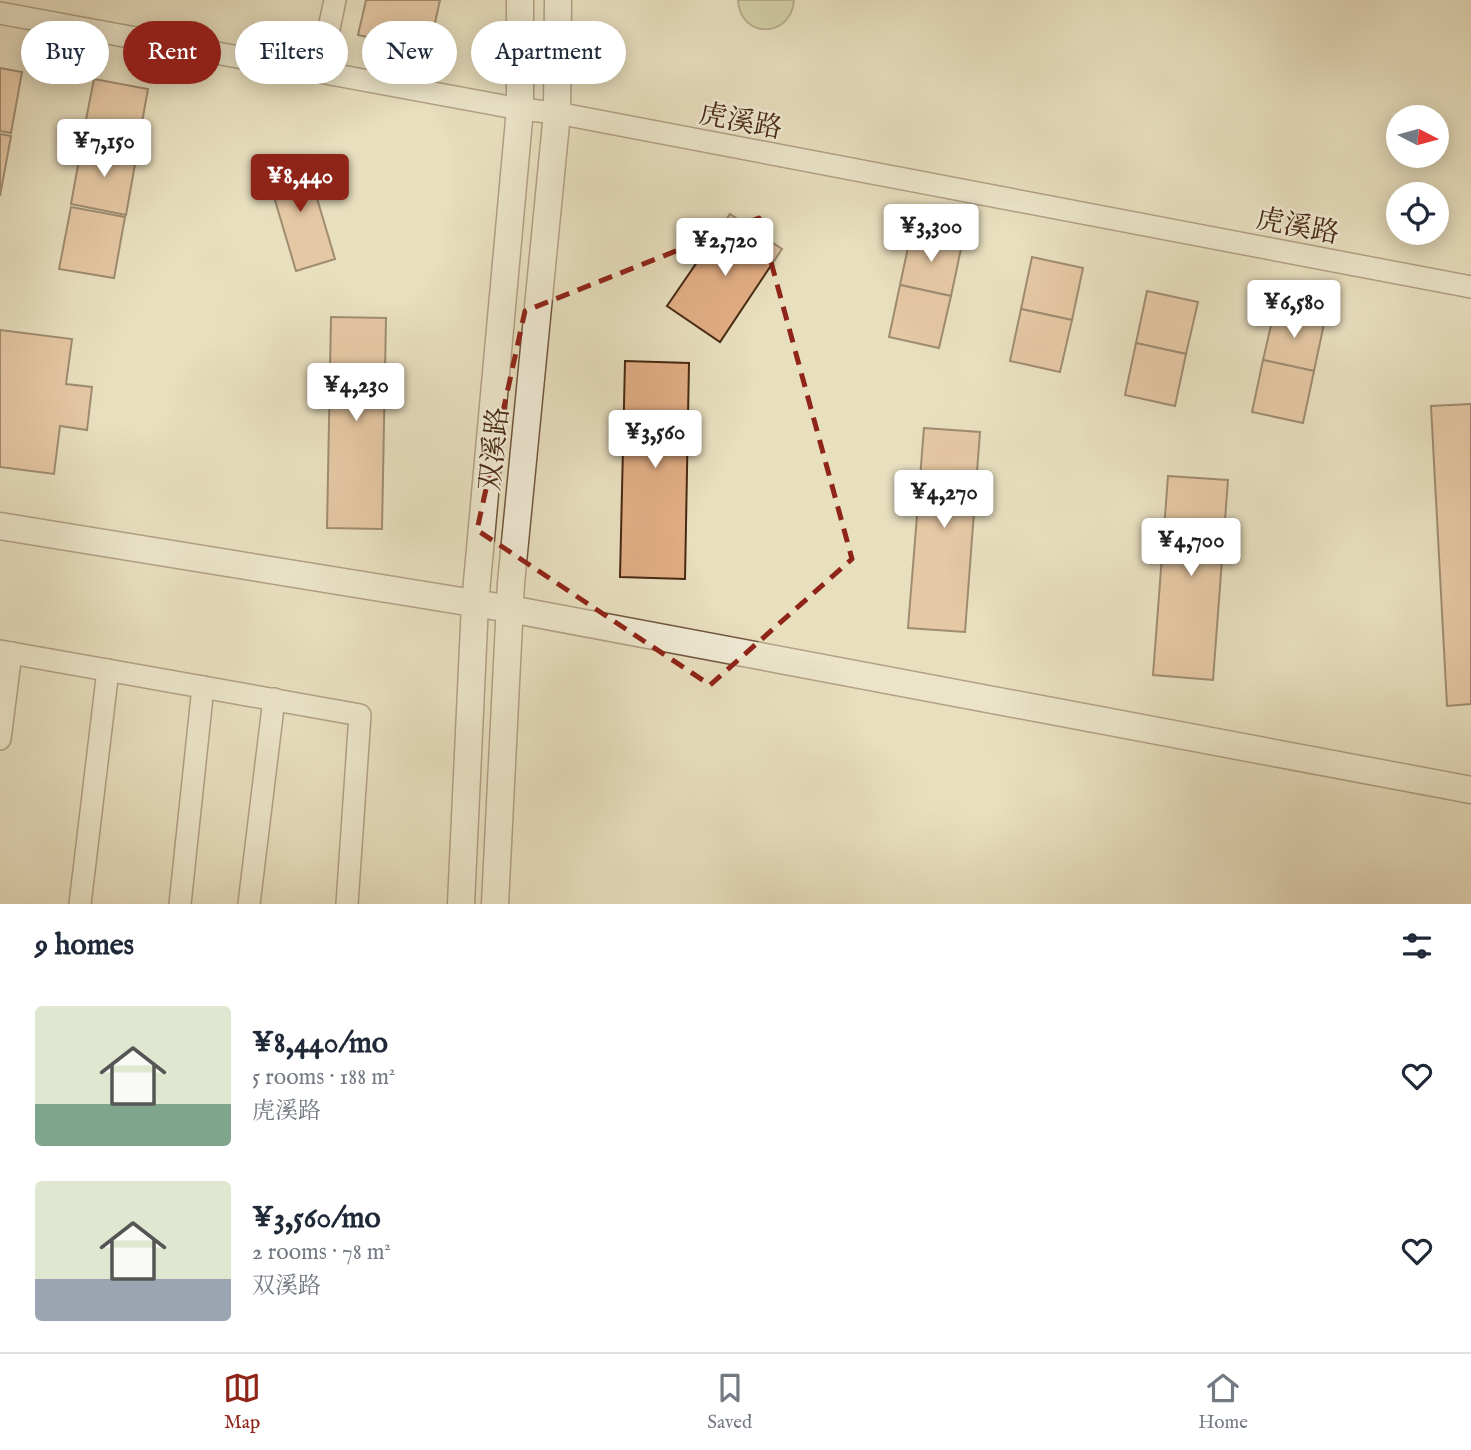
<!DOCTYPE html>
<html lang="en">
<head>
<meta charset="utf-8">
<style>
  :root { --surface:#fff; --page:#f2f2f3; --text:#1f2937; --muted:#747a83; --line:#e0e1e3; --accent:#8f2418 }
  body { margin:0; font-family:"IM FELL English","Noto Serif SC",serif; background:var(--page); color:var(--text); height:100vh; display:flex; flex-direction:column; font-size:26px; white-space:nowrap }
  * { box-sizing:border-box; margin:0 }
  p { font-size:23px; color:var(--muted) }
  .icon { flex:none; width:38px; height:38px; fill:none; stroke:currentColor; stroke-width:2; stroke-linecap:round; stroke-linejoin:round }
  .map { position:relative; height:904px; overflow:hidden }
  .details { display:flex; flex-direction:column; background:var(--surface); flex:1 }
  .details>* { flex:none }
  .top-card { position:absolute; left:21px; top:21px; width:700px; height:63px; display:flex; gap:14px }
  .needle { width:46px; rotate:96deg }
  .fabs { position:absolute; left:1386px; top:105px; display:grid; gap:14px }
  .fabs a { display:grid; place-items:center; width:63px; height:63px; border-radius:50%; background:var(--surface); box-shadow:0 4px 18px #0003; font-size:35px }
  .price { position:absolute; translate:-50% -60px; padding:0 16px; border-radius:7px; background:#fff; color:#222; font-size:23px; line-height:46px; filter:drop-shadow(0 2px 4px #0008) }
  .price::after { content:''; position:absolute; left:50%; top:42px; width:21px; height:16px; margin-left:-10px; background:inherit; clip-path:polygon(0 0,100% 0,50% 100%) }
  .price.active { background:var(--accent); color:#fff }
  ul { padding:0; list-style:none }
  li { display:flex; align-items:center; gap:21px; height:175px; padding:0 35px }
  li span { display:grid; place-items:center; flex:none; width:196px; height:140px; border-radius:7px; color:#555 }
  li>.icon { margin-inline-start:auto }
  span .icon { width:84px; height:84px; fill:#fffc; stroke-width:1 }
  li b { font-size:30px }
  h2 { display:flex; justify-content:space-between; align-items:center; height:84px; padding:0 35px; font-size:30px }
  .pill { padding:0 24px; border-radius:32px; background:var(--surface); box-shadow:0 4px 18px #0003; font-size:24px; line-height:63px }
  .pill.active { background:var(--accent); color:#fff }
  .menu { display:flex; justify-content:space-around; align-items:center; height:98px; border-top:2px solid var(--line); background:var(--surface); font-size:19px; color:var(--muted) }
  .menu a { display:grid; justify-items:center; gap:4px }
  .menu .active { color:var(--accent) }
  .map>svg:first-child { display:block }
  .green { fill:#bdc08e; stroke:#827450; stroke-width:2 }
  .building { fill:#e2ad84; stroke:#472912; stroke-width:2 }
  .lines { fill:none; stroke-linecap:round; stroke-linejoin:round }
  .minor-casing { stroke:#6f563d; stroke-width:24 }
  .tertiary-casing { stroke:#6f563d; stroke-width:29 }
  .minor { stroke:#f0ead5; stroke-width:21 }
  .tertiary { stroke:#f0ead5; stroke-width:26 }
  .marked { fill:none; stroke:#8f2418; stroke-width:5; stroke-dasharray:14 9; stroke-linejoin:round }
  .labels { text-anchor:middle; stroke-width:5; stroke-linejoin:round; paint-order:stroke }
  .street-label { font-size:28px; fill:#472912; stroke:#f0ead5 }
</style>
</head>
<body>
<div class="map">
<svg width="1471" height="904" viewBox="0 0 1471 904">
  <rect width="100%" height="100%" fill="#e8dfbf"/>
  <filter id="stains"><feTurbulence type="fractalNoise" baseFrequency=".00286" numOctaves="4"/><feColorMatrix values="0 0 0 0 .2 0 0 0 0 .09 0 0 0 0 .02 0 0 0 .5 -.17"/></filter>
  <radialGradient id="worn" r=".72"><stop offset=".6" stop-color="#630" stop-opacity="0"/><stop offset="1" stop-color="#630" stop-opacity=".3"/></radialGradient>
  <!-- green -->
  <path class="green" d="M738 0H794C791 39 740 39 738 0Z"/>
  <!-- building -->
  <g class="building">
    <path d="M366 0H440L429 50 358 35Z"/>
    <path d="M0 68 22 72 11 133 0 131Z"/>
    <path d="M94 79 148 89 137 150 82 140Z"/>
    <path d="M0 134 11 136 0 196Z"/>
    <path d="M82 143 137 153 126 215 71 204Z"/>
    <path d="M305 158 335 259 296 271 266 170Z"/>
    <path d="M71 207 125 217 114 278 59 269Z"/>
    <path d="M730 214 782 249 720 342 667 306Z"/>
    <path d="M911 233 962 244 951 296 900 285Z"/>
    <path d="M1032 257 1083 268 1072 320 1021 309Z"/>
    <path d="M900 285 951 296 939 348 889 337Z"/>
    <path d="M1147 291 1198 302 1186 354 1136 343Z"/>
    <path d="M1275 308 1325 319 1314 371 1263 360Z"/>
    <path d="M1021 309 1072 320 1060 372 1010 361Z"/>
    <path d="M331 317 386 318 382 529 327 528Z"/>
    <path d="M0 330 72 339 66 384 92 387 87 430 60 426 54 474 0 467Z"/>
    <path d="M1136 343 1186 354 1175 406 1125 395Z"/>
    <path d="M1263 360 1314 371 1303 423 1252 412Z"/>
    <path d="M625 361 689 363 685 579 620 577Z"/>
    <path d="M1471 404V704L1447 706 1431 406Z"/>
    <path d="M924 428 980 432 965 632 908 628Z"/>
    <path d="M1168 476 1228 480 1213 680 1153 675Z"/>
  </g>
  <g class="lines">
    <defs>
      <g id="minor">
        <path d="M0 13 520 109 557 113 1471 287"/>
        <path d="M320 71 335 0"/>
        <path d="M0 651 360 715 347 904"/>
        <path d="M0 739 11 653"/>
        <path d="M80 904 108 670"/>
        <path d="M180 904 203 687"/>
        <path d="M249 904 274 699"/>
      </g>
      <g id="tertiary">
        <path d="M0 526 510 609 1471 790"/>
        <path d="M461 904 475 604 520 109V0"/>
        <path d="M495 904 511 583 557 113 558 0"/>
      </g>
    </defs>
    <!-- minor casing -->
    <use href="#minor" class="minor-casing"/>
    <!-- tertiary casing -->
    <use href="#tertiary" class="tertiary-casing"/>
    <!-- minor -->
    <use href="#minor" class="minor"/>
    <!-- tertiary -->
    <use href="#tertiary" class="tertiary"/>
  </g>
  <!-- marked area -->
  <path d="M0 0H1471V904H0ZM759 218 852 559 710 685 477 530 525 311Z" fill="#e8dfbf" fill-opacity=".55" fill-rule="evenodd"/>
  <path class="marked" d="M759 218 852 559 710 685 477 530 525 311Z"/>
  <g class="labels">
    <!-- street labels -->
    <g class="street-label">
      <text transform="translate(741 120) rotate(11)" y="10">虎溪路</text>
      <text transform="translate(1298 225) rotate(11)" y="10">虎溪路</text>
      <text transform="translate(493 449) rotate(-84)" y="10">双溪路</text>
    </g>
  </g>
  <rect width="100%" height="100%" filter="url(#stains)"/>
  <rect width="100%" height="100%" fill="url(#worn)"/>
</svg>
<div class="fabs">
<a><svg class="needle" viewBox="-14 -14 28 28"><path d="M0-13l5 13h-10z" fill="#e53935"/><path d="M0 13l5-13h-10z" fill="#747a83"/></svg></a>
<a><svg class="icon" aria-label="locate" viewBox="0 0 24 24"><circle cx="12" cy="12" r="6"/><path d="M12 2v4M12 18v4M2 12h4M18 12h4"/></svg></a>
</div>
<b class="price" style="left:104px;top:179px">¥7,150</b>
<b class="price active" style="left:300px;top:214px">¥8,440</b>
<b class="price" style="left:931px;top:264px">¥3,300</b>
<b class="price" style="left:725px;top:278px">¥2,720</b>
<b class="price" style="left:1294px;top:340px">¥6,580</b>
<b class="price" style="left:356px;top:423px">¥4,230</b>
<b class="price" style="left:655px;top:470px">¥3,560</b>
<b class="price" style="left:944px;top:530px">¥4,270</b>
<b class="price" style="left:1191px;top:578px">¥4,700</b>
<div class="top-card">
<a class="pill">Buy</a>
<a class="pill active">Rent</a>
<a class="pill">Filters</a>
<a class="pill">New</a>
<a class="pill">Apartment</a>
</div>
</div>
<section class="details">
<h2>9 homes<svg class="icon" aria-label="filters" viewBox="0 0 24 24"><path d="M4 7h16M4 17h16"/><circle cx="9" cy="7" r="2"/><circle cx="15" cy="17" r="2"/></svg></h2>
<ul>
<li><span style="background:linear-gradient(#dfe7d0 70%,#7fa58c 0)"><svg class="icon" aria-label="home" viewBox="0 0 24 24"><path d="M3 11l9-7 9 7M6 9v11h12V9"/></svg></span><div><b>¥8,440/mo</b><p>5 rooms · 188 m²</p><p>虎溪路</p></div><svg class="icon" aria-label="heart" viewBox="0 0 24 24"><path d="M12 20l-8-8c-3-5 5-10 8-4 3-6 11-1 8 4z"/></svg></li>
<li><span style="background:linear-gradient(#dfe7d0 70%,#9aa5b1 0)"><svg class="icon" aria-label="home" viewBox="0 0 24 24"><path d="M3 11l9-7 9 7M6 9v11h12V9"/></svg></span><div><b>¥3,560/mo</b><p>2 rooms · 78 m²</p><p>双溪路</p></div><svg class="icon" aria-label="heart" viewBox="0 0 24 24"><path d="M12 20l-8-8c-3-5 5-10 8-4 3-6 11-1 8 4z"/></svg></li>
</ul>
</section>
<nav class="menu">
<a class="active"><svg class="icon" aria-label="map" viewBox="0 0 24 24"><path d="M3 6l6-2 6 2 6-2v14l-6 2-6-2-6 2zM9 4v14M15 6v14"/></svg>Map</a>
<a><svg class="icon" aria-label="saved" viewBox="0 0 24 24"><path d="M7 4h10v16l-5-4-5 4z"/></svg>Saved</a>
<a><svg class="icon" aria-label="home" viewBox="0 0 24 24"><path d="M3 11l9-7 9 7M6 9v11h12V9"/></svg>Home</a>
</nav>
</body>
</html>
